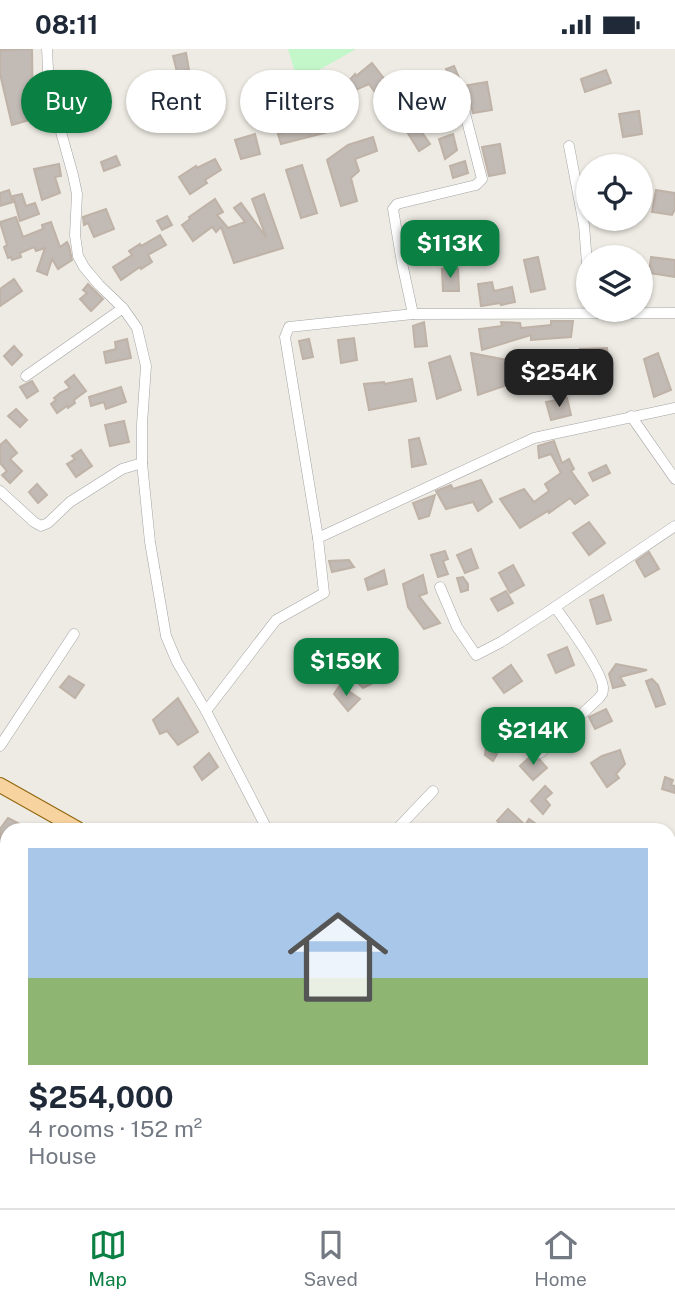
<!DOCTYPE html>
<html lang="en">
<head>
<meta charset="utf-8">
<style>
  :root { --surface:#fff; --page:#f2f2f3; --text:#1f2937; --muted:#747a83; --line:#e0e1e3; --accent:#0b8043 }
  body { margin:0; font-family:"Public Sans",sans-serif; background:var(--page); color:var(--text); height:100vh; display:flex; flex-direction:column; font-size:26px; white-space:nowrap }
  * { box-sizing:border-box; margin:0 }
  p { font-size:23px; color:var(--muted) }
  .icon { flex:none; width:38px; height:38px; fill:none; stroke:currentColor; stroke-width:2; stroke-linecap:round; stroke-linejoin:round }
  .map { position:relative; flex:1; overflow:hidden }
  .side { position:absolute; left:0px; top:774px; width:676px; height:387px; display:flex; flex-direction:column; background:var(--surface); border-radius:21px 21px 0 0; box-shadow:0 2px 5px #0004 }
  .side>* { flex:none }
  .banner { position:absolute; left:21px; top:21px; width:634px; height:63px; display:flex; gap:14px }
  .controls { position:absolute; left:576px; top:105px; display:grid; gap:14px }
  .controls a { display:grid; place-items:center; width:77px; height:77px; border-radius:50%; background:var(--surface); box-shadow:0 2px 5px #0004; font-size:35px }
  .price { position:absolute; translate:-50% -60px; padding:0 16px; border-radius:14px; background:var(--accent); color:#fff; font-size:23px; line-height:46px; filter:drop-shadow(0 2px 4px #0008) }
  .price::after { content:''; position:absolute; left:50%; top:42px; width:21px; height:16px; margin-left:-10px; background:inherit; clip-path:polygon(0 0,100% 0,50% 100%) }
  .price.current { background:#222; color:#fff }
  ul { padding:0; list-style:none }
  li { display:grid; align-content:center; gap:14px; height:371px; padding:0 28px }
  li span { display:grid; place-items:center; height:217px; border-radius:0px; color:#555 }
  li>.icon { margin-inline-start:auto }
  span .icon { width:126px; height:126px; fill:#fffc; stroke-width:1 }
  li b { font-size:30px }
  .chip { padding:0 24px; border-radius:32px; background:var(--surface); box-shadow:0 2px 5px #0004; font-size:24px; line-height:63px }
  .chip.current { background:var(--accent); color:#fff }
  .status { display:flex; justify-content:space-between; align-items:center; height:49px; padding:0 35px; background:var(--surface); direction:ltr }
  .status svg { height:19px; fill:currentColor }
  .menu { display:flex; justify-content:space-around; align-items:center; height:98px; border-top:2px solid var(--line); background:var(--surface); font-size:19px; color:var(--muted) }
  .menu a { display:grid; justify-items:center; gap:4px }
  .menu .current { color:var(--accent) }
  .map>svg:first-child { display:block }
  .park { fill:#c3f6c8 }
  .building { fill:#c2bab4; stroke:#bfb2a7; stroke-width:2 }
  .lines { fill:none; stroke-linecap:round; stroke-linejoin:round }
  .street-casing { stroke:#a4a4a4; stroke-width:11 }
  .primary-casing { stroke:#8f6408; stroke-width:16 }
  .street { stroke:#fff; stroke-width:10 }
  .primary { stroke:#f7d3a0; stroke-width:14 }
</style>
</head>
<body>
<div class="status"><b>08:11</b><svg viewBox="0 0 49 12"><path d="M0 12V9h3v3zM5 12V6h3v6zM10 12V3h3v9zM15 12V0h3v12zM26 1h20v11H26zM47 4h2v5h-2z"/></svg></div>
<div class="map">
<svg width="675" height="1159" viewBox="0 0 675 1159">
  <rect width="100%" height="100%" fill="#eeebe4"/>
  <!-- park -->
  <path class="park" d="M288 0H356L298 33Z"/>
  <!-- building -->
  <g class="building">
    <path d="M32 0 33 70 12 76 0 25V1Z"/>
    <path d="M186 4 189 21 177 23 173 7Z"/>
    <path d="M372 14 386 32 374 42 369 35 349 44 346 35 355 25 356 27Z"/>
    <path d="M454 17 463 38H454L446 20Z"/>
    <path d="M606 21 611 34 585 43 581 30Z"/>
    <path d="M421 32 429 49 410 59 415 67 412 69 430 95 419 102 391 57 414 42 411 37Z"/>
    <path d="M487 33 492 61 473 64 467 43 463 37Z"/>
    <path d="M639 62 642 85 623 88 619 65Z"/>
    <path d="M325 72 328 83 281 95 278 85Z"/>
    <path d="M255 85 260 105 241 110 235 91Z"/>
    <path d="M453 85 457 101 445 110 439 90Z"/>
    <path d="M373 88 377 102 355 110 359 122 351 129 357 152 341 157 327 111 348 96Z"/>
    <path d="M500 95 505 124 489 127 482 98Z"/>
    <path d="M116 107 120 116 104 122 101 113Z"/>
    <path d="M215 110 221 121 205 131 207 134 190 145 179 128 196 117 197 119Z"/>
    <path d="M465 112 468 124 453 129 450 117Z"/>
    <path d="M59 115 61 127 55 128 60 144 42 151 34 120Z"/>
    <path d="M302 116 317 164 301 169 286 121Z"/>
    <path d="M9 141 13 153 0 157V144Z"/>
    <path d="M656 141 675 144V160L672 166 652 163Z"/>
    <path d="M22 145 26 157 35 154 39 165 20 172 13 147Z"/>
    <path d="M264 145 283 199 234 214 221 178 216 183 212 178 193 192 182 176 190 170 189 168 215 150 223 163 217 166 228 179 245 173 234 159 241 154 266 188 252 150Z"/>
    <path d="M106 160 114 180 94 188 88 174 84 176 83 168Z"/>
    <path d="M167 167 172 176 162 181 157 172Z"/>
    <path d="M16 168 23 188 43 180 42 176 51 173 60 198 67 193 69 197 72 211 58 220 52 210 47 226 37 222 45 199 36 202 34 198 20 204 21 208 12 211 11 208 8 209 4 198 7 196 0 173Z"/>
    <path d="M430 179 431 196 411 197 410 180Z"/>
    <path d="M160 186 166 196 148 206 152 213 141 220 140 218 121 231 113 218 132 206 129 202 140 195 141 197Z"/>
    <path d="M538 208 545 240 531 243 524 211Z"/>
    <path d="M651 208 675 211V228L649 224Z"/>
    <path d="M442 220H458L459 242H443Z"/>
    <path d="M14 230 22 242 0 257V240Z"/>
    <path d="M492 233 494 242 512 238 515 253 501 256 500 254 481 257 478 235Z"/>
    <path d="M88 235 103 250 91 262 80 250 87 244 83 241Z"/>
    <path d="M551 272H573L571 288 531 291V286L482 301 479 280 502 277 501 273 520 274 521 279 551 276Z"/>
    <path d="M424 273 427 297 415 298 413 277Z"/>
    <path d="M354 289 357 311 341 314 338 291Z"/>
    <path d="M127 290 131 309 106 314 104 303 116 300 115 293Z"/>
    <path d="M309 290 313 308 303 310 299 292Z"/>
    <path d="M14 297 22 306 12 316 4 307Z"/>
    <path d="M607 299 609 323 586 334 585 329 553 328 549 302 581 306 580 300Z"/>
    <path d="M471 304 502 310 533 311 539 334 515 339 513 334 478 346Z"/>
    <path d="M658 304 671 341 654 348 644 310Z"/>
    <path d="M450 307 461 341 437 350 429 314Z"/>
    <path d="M74 326 86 342 74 351 75 354 68 359 67 357 57 364 51 355 56 351 54 349 60 344 70 339 65 333Z"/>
    <path d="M412 330 416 352 369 361 364 335 384 333V335Z"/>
    <path d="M32 332 38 342 27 349 20 338Z"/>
    <path d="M121 338 126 353 106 360 104 353 91 357 89 348Z"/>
    <path d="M567 349 571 366 551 371 546 353Z"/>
    <path d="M16 360 27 371 20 378 8 367Z"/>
    <path d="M124 372 129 393 110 397 105 376Z"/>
    <path d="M419 389 426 415 412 418 409 391Z"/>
    <path d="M6 391 17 404 10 410 22 422 10 434 2 426 7 422 0 414V396Z"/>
    <path d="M554 392 562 414 569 410 574 420 571 422 588 446 575 455 570 449 549 464 548 462 520 479 500 450 524 440 534 453 549 442 545 435 561 424 551 405 539 409 538 397Z"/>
    <path d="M81 401 92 417 76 428 67 415 75 410 72 407Z"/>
    <path d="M606 416 610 424 593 432 589 424Z"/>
    <path d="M481 431 492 453 478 462 473 453 446 460 436 442 451 436 453 440Z"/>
    <path d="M37 435 47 446 38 454 29 443Z"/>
    <path d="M435 446 429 467 419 470 413 454Z"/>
    <path d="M589 473 605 494 589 506 573 484Z"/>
    <path d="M471 500 478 519 465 524 457 506Z"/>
    <path d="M445 502 448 510 443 512 448 525 438 528 431 506Z"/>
    <path d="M649 503 659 520 645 528 636 512Z"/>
    <path d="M349 511 354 518 332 523 329 512Z"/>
    <path d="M513 516 524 536 510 544 499 524Z"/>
    <path d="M384 521 387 535 368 541 365 530Z"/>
    <path d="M423 526 427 544 419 547 440 574 424 580 408 558 403 535Z"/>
    <path d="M463 528 468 535V541L461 543 457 529Z"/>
    <path d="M506 542 513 554 498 562 491 550Z"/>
    <path d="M603 546 611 571 597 575 590 551Z"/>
    <path d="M347 592 361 606 344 621 330 601Z"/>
    <path d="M567 598 574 616 556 624 548 606Z"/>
    <path d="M616 615 647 621 620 628 625 636 613 639 609 625Z"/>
    <path d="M372 616 379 631 363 639 353 629Z"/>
    <path d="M511 616 522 632 504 644 493 629Z"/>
    <path d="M69 627 84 636 75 649 60 638Z"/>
    <path d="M652 630 658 636 665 655 656 658 646 632Z"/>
    <path d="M340 636 360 650 348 662 334 645Z"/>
    <path d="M178 649 198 683 178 696 167 682 160 685 153 671Z"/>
    <path d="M606 660 612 672 595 680 589 668Z"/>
    <path d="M505 662 514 675 498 685 490 673Z"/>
    <path d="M531 663 543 679 530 689 518 673Z"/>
    <path d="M486 697 497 705 493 712 485 706Z"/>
    <path d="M620 701 625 715 616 725 619 729 607 738 591 714 602 707Z"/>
    <path d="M209 704 218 718 202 731 194 718Z"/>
    <path d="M533 705 535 710 540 711 547 719 533 731 520 717Z"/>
    <path d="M665 728 673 731 671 736 675 737V744L662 740Z"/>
    <path d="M545 737 552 744 545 750 550 756 543 765 531 752Z"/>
    <path d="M508 760 525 776 529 770 543 780H506L497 772Z"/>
    <path d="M8 769 29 780H7V817L0 809V780Z"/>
  </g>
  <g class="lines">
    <defs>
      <g id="street">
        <path d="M47 0 49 40 73 126 77 145 75 186 78 207 84 218 99 236 123 259 137 279 146 317 142 375V414L150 493 166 587 177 613 206 662 267 780"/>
        <path d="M569 97 584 176 588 227"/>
        <path d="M413 265 402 214 393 160 397 155 476 136 482 130 460 45"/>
        <path d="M26 327 123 259"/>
        <path d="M631 367 675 430"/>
        <path d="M0 442 34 473 41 477 48 474 70 453 122 420 142 414"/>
        <path d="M318 489 534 389 675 359"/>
        <path d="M440 538 457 578 476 606 501 593 555 558"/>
        <path d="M206 662 276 571 324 544 318 489 285 288 289 278 413 265 675 264"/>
        <path d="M0 697 74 585"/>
        <path d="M540 704 599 649C602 645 603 645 603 639 603 623 566 573 555 558L675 477"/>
        <path d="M397 780 433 742"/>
        <path d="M0 1008 7 996"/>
        <path d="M668 1017 675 1012"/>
        <path d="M0 1074 7 1076"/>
        <path d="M668 1115 675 1112"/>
        <path d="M645 1153 646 1159"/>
        <path d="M117 1159 121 1153"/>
        <path d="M307 1159 315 1153"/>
        <path d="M585 1159 596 1153"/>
      </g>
      <g id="primary">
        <path d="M0 736 78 780"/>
        <path d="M668 1074 675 1077"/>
      </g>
    </defs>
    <!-- street casing -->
    <use href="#street" class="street-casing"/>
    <!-- primary casing -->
    <use href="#primary" class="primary-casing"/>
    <!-- street -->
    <use href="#street" class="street"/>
    <!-- primary -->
    <use href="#primary" class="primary"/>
  </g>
</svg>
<div class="controls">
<a><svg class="icon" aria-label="locate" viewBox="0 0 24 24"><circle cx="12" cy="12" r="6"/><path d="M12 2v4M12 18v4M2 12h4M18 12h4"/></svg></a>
<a><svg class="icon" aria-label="layers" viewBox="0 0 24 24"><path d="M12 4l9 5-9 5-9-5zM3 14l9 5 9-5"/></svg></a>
</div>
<b class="price" style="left:450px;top:231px">$113K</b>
<b class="price current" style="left:559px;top:360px">$254K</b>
<b class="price" style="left:346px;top:649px">$159K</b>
<b class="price" style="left:533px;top:718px">$214K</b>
<div class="banner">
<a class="chip current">Buy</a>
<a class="chip">Rent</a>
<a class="chip">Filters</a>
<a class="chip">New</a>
</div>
<section class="side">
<ul>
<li><span style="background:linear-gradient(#a9c7e8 60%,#8fb573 0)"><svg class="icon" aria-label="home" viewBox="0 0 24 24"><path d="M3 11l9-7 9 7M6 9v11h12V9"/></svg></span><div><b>$254,000</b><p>4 rooms · 152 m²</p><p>House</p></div></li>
</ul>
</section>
</div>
<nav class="menu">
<a class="current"><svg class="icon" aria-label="map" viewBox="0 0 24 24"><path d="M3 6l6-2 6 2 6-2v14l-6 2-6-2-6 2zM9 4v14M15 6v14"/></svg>Map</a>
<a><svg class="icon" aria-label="saved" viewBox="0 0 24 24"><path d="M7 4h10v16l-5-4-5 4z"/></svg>Saved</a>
<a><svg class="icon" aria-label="home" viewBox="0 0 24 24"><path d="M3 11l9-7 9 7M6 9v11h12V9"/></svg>Home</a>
</nav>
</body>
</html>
